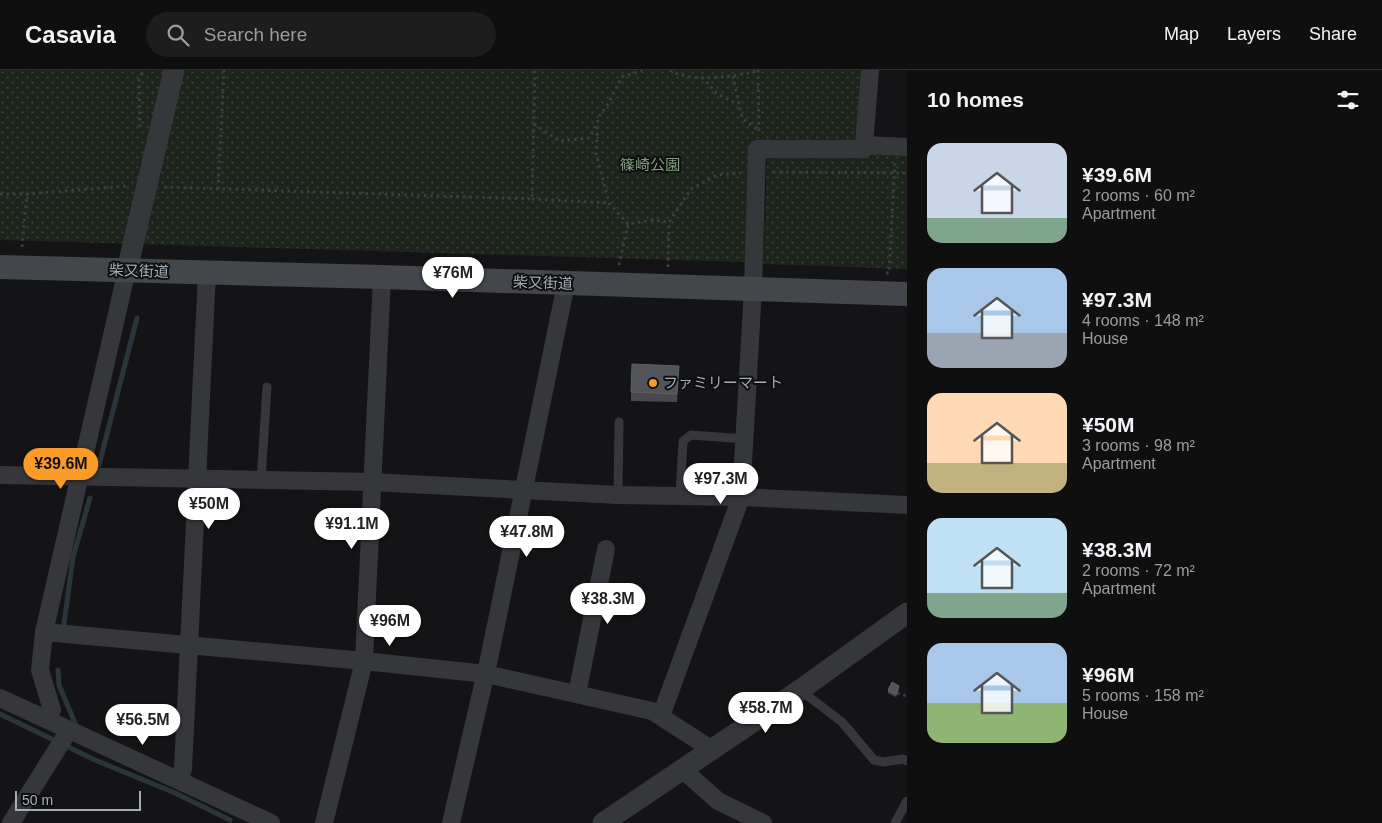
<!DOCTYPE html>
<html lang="en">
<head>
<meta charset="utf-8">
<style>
  :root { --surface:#0f0f10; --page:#1d1d1e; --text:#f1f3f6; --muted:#9b9c9f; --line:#2f2f30; --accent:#f99a29 }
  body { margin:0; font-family:Arial,"Noto Sans JP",sans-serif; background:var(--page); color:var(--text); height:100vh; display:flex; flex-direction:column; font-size:19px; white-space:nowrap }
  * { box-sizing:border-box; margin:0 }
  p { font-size:16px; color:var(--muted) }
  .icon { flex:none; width:28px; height:28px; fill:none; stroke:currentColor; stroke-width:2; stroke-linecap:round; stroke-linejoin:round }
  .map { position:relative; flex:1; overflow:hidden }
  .side { display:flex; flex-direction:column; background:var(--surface); width:475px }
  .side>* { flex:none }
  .scale { position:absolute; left:15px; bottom:12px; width:126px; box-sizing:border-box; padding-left:5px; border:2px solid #a5adb7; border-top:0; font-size:14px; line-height:18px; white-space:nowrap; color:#a5adb7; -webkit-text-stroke:4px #0f0f11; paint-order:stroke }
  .price { position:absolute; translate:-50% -42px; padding:0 11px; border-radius:18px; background:#fff; color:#222; font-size:16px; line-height:32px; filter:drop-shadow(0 1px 2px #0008) }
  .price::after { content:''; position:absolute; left:50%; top:30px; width:15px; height:11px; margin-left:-8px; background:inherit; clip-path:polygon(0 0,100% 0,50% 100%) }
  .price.active { background:var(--accent); color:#111 }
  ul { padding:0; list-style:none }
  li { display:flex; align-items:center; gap:15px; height:125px; padding:0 20px }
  li span { display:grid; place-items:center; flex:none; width:140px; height:100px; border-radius:15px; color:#555 }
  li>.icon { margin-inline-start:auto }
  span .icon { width:60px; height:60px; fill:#fffc; stroke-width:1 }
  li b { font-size:21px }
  h2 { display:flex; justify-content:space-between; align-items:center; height:60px; padding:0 20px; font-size:21px }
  header { display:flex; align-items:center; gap:30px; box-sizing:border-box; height:70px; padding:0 25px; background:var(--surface); border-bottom:1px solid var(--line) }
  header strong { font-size:24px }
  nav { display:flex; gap:28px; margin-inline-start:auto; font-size:18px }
  .search { width:350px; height:45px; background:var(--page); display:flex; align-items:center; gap:12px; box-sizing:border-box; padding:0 18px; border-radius:28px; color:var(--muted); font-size:19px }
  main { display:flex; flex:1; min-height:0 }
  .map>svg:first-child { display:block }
  .park { fill:url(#park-dots) }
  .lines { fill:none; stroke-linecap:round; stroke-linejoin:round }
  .stream { stroke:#2a353a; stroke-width:5 }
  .path { stroke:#3b3e42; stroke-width:3; stroke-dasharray:2.5 4; stroke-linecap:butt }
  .service { stroke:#35373b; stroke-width:9 }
  .minor { stroke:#35373b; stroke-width:18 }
  .tertiary { stroke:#35373b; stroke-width:21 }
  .secondary { stroke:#43464b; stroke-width:24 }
  .wall { fill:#47494e }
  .building { fill:#515459; stroke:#5e6268 }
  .poi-dot { fill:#f99a29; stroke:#0f0f11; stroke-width:2 }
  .labels { text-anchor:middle; stroke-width:4; stroke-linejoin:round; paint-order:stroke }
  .park-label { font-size:15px; fill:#7ea37b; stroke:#0f0f11 }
  .street-label { font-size:15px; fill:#a5adb7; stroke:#0f0f11 }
  .poi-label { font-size:15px; fill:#a5adb7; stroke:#0f0f11; text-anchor:start }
</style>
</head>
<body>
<header>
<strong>Casavia</strong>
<div class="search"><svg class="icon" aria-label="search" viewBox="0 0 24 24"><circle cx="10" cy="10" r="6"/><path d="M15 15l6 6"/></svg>Search here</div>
<nav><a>Map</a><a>Layers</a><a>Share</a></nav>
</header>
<main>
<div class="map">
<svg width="907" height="753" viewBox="0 0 907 753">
  <defs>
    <pattern id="park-dots" width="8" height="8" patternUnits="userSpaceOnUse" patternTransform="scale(1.25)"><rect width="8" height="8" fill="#1c241c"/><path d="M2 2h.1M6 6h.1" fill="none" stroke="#3a413b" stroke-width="1.8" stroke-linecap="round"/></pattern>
  </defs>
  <rect width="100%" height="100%" fill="#141416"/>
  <!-- park -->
  <g class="park">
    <path d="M0 0H864L859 73H750L745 192 0 170Z"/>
    <path d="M871 81 907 82V199L763 194 767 85 870 87Z"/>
  </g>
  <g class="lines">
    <!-- stream -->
    <g class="stream">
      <path d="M99 395 137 248"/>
      <path d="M64 554 73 487 90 428"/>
      <path d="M58 600 59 615 75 653"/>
      <path d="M0 644 95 690 175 723 230 750"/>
    </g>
    <!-- path -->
    <g class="path">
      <path d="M670 0C691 14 735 6 758 1"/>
      <path d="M758 0 759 63"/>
      <path d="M733 6 742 48 759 61"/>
      <path d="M702 7 717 24 738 34"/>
      <path d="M534 54 559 71 589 68 597 54"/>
      <path d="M140 57 139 11 143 0"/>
      <path d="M773 102 907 103"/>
      <path d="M164 117 532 129 535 0"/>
      <path d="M218 119 224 0"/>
      <path d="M0 124H27L127 116V114"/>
      <path d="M532 129 609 133"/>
      <path d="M628 154 609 133 596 83 598 48 608 34 622 7 643 0"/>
      <path d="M22 177 27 124"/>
      <path d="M619 195 628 154 652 150 669 152"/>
      <path d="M668 197 669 152 691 119 717 105 741 103"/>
      <path d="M886 203H889L895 92"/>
      <path d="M897 623 907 626"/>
    </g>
    <!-- service -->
    <g class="service">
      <path d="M261 410 267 317"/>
      <path d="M618 425 619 352"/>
      <path d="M680 426 683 371 691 365 745 369"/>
      <path d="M800 620 842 652 874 690 883 692 903 689 907 691"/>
      <path d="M895 753 907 731"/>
    </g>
    <!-- minor -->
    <g class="minor">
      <path d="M864 75 870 0"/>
      <path d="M0 405 372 412 618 425 741 427 907 435"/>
      <path d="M44 562 364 591 486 604 652 641 711 679"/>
      <path d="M577 624 606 479"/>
      <path d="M0 628 271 753"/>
      <path d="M661 646 741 427 753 219 757 79H864V75L907 77"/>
      <path d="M48 650 52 640 40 600 44 562 127 200"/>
      <path d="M682 699 718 731 763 753"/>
      <path d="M179 710 183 699 207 203"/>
      <path d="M11 753 69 660"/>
      <path d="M324 753 364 591 382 207"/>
      <path d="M451 753 489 589 566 214"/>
    </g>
    <!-- tertiary -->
    <g class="tertiary">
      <path d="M127 200 174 0"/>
      <path d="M603 753 800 620 907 543"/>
    </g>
    <!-- secondary -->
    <path class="secondary" d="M0 197 382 207 907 224"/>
  </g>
  <!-- wall -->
  <g class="wall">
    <path d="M679 296 677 332 631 331V322Z"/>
    <path d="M899 619 896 627 888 623V620Z"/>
  </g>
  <!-- building -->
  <g class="building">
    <path d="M632 294 679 296 677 324 631 322Z"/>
    <path d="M892 612 899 616 896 624 888 620Z"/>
  </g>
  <!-- markers -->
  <circle class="poi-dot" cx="653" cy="313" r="5"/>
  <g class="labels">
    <!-- park labels -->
    <g class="park-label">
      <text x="650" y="100">篠崎公園</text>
    </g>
    <!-- street labels -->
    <g class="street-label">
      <text transform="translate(139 201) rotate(2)" y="5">柴又街道</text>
      <text transform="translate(543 213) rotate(2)" y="5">柴又街道</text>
    </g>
    <!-- poi labels -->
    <g class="poi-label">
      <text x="663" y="318">ファミリーマート</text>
    </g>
  </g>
</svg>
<div class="scale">50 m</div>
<b class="price" style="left:453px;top:229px">¥76M</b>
<b class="price active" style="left:61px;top:420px">¥39.6M</b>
<b class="price" style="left:721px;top:435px">¥97.3M</b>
<b class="price" style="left:209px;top:460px">¥50M</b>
<b class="price" style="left:352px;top:480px">¥91.1M</b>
<b class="price" style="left:527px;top:488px">¥47.8M</b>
<b class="price" style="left:608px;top:555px">¥38.3M</b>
<b class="price" style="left:390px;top:577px">¥96M</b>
<b class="price" style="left:766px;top:664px">¥58.7M</b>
<b class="price" style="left:143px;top:676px">¥56.5M</b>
</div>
<section class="side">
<h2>10 homes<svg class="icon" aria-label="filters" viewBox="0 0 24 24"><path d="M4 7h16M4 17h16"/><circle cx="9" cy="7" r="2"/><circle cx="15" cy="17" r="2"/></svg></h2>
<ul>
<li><span style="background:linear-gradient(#c9d6e8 75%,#7fa58c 0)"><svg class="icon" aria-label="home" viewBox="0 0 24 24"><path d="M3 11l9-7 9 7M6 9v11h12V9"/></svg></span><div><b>¥39.6M</b><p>2 rooms · 60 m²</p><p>Apartment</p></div></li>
<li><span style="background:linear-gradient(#a9c7e8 65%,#9aa5b1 0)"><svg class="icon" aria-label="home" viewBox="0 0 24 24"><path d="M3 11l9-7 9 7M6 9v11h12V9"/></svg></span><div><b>¥97.3M</b><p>4 rooms · 148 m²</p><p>House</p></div></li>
<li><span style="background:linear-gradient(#ffd9b3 70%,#c2b280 0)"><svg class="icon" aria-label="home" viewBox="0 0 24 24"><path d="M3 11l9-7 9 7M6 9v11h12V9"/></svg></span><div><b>¥50M</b><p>3 rooms · 98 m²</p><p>Apartment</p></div></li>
<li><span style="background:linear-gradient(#bfe0f5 75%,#7fa58c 0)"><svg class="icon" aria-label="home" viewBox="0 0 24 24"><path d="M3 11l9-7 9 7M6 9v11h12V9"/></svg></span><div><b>¥38.3M</b><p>2 rooms · 72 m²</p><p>Apartment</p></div></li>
<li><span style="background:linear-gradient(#a9c7e8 60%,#8fb573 0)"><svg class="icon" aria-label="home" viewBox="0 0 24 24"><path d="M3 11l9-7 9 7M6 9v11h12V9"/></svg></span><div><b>¥96M</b><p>5 rooms · 158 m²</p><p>House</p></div></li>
</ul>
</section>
</main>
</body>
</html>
